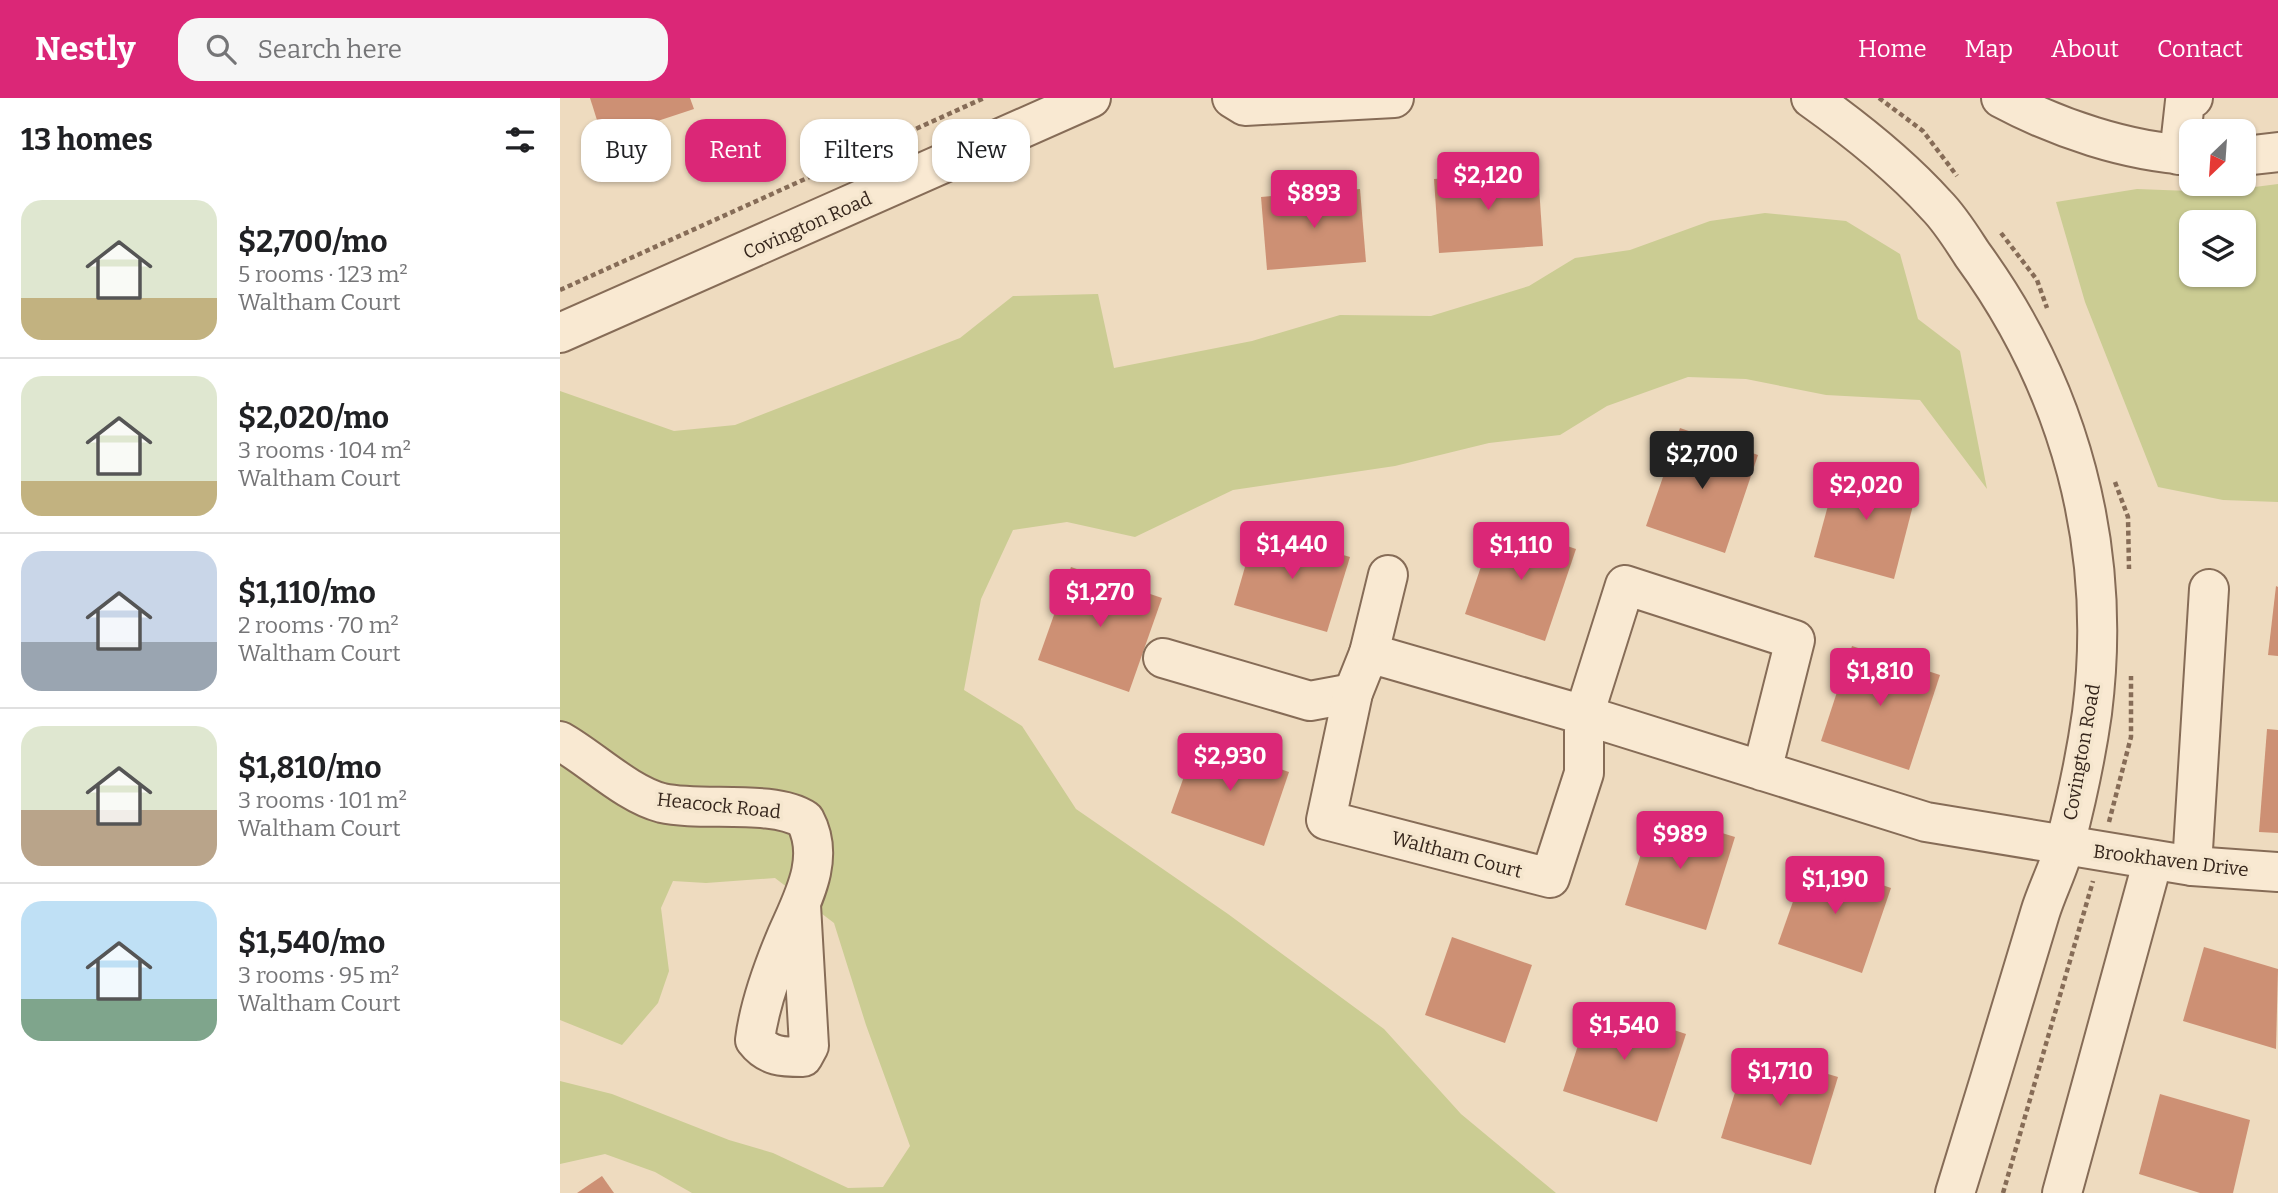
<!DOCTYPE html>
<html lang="en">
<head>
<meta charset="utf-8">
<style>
  :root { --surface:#fff; --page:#f6f6f6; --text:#202124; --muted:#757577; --line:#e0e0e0; --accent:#db2777 }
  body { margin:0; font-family:Bitter,serif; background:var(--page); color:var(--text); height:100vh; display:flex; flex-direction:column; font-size:26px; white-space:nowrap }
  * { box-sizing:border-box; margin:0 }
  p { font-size:23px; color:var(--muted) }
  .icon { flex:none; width:38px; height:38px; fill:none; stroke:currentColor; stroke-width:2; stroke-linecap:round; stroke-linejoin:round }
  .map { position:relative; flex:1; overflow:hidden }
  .panel { display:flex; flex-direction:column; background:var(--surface); width:560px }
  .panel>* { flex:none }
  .top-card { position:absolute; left:21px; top:21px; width:665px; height:63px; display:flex; gap:14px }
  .needle { width:46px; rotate:205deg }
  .buttons { position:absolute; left:1619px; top:21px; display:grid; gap:14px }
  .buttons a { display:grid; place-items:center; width:77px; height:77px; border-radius:14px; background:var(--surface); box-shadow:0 2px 5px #0004; font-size:35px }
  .price { position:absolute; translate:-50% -60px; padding:0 16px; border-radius:7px; background:var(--accent); color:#fff; font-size:23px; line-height:46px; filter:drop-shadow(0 2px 4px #0008) }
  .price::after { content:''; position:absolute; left:50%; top:42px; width:21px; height:16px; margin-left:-10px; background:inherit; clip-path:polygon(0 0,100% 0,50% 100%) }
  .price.selected { background:#222; color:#fff }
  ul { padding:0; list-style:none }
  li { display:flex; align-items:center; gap:21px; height:175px; padding:0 21px }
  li+li { border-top:2px solid var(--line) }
  li span { display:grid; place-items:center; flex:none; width:196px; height:140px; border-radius:21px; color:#555 }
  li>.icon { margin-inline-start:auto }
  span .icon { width:84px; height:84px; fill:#fffc; stroke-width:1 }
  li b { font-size:30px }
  h2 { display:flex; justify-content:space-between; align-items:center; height:84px; padding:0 21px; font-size:30px }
  .chip { padding:0 24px; border-radius:21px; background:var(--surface); box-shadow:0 2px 5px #0004; font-size:24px; line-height:63px }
  .chip.selected { background:var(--accent); color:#fff }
  header { display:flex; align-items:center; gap:42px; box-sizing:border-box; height:98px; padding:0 35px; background:var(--accent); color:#fff }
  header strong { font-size:33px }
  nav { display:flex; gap:38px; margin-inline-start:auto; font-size:24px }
  .search { width:490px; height:63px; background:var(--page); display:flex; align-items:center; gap:18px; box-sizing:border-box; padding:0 24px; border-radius:21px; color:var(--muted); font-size:26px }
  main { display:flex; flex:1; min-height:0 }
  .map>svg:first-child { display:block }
  .green { fill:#cbcc93; fill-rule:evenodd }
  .building { fill:#cd9074 }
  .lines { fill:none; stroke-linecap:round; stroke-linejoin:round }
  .minor-casing { stroke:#866c57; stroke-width:42 }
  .path { stroke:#866c57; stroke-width:4.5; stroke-dasharray:5 3.5; stroke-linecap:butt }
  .minor { stroke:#f9e9d2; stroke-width:38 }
  .labels { text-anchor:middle; stroke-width:7; stroke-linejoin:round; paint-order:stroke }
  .street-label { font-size:19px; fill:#36261c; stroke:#f5e6ce }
</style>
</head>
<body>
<header>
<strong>Nestly</strong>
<div class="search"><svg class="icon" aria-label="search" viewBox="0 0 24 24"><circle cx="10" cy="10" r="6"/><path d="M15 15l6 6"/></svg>Search here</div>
<nav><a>Home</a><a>Map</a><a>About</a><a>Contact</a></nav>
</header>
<main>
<section class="panel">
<h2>13 homes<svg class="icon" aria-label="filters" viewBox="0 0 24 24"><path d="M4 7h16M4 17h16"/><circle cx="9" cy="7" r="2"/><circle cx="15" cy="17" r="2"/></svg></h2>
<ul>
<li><span style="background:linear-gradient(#dfe7d0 70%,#c2b280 0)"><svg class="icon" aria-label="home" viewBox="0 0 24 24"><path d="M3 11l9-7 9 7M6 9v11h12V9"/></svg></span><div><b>$2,700/mo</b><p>5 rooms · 123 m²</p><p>Waltham Court</p></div></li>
<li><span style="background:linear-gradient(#dfe7d0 75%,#c2b280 0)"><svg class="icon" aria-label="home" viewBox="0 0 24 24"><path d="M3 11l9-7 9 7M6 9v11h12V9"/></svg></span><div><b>$2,020/mo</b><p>3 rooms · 104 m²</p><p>Waltham Court</p></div></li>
<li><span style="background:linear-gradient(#c9d6e8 65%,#9aa5b1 0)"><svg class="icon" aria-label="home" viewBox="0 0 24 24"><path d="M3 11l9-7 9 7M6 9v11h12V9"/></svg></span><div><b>$1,110/mo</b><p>2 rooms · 70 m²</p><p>Waltham Court</p></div></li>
<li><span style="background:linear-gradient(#dfe7d0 60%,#b9a48a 0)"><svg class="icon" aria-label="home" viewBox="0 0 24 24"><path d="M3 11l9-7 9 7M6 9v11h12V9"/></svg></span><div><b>$1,810/mo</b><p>3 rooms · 101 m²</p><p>Waltham Court</p></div></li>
<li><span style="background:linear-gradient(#bfe0f5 70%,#7fa58c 0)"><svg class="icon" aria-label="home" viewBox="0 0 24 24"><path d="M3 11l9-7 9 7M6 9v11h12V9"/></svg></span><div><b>$1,540/mo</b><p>3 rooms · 95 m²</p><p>Waltham Court</p></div></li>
</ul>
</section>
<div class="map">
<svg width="1718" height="1095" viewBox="0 0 1718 1095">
  <rect width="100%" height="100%" fill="#eedbbf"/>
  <!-- green -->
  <g class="green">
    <path d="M1718 86V404L1663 402 1598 389 1525 204 1496 104 1577 91 1656 94ZM1631 124H1684V177H1631Z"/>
    <path d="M1205 115 1286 123 1340 156 1358 221 1400 253 1427 391 1360 302 1266 297 1186 281 1128 279 1047 308 1000 337 929 345 835 368 673 392 575 439 507 424 453 432 421 501 404 592 462 628 516 711 668 816 824 931 901 1016 996 1095H132L95 1074 45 1056 0 1066V983L52 996 169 1042 213 1055 288 1090 323 1089 350 1048 306 927 274 825 215 780 146 785 113 783 101 810 109 873 98 905 62 947 0 922V293L114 333 175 327 400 240 453 198 538 196 554 270 692 243 780 217 871 218 969 188 1015 160 1070 152 1150 123Z"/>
  </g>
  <!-- building -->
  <g class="building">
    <path d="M30 0H130L134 11 43 41Z"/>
    <path d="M978 74 983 148 879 155 874 81Z"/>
    <path d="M800 91 806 164 707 172 701 99Z"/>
    <path d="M1120 330 1198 357 1165 455 1086 428Z"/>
    <path d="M1279 367 1358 388 1334 481 1254 459Z"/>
    <path d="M936 424 1016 451 985 543 905 516Z"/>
    <path d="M696 431 790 459 767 534 674 507Z"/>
    <path d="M511 469 602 500 569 594 478 562Z"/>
    <path d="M1716 488 1718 489V558L1708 557Z"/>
    <path d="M1292 548 1380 577 1349 672 1261 643Z"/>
    <path d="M1707 631 1718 632V735L1699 734Z"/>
    <path d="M637 642 729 674 704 748 611 715Z"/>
    <path d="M1094 714 1175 739 1146 832 1065 807Z"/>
    <path d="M1248 761 1331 790 1302 875 1218 846Z"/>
    <path d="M892 839 972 867 945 945 865 917Z"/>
    <path d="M1644 849 1718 871 1716 951 1623 923Z"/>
    <path d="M1032 905 1126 936 1097 1024 1003 993Z"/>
    <path d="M1188 952 1278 979 1251 1067 1161 1040Z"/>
    <path d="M1600 996 1690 1022 1673 1095H1640L1579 1076Z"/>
    <path d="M42 1078 54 1095H17Z"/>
  </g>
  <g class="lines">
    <defs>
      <g id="minor">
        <path d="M672 0 685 8 834 0"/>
        <path d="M1251 0C1296 32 1339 66 1376 107 1390 121 1401 139 1412 156 1510 290 1553 449 1532 615 1526 658 1516 704 1505 746 1499 770 1487 792 1480 815 1452 908 1424 1002 1395 1095"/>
        <path d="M1441 0C1497 30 1568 54 1631 57"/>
        <path d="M1619 57 1625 3 1633 0"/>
        <path d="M1684 58 1718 54"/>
        <path d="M0 235 531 0"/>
        <path d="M809 555 828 477"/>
        <path d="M603 560 750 603 793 595"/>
        <path d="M0 643C32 661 67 696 102 705 141 714 214 701 245 722 266 761 242 802 226 839 213 870 199 909 195 942 208 959 223 959 243 959L249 948 241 807"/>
        <path d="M1202 673 1235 542 1065 487 1024 617V675L990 780 766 722 793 595 809 555 1024 617 1366 724 1632 768 1718 774"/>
        <path d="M1632 768 1649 491"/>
        <path d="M1502 1095 1593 762"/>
      </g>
    </defs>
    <!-- minor casing -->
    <use href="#minor" class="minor-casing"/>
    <!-- path -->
    <g class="path">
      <path d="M1319 0 1363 33 1397 78"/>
      <path d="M1441 135 1477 182 1487 210"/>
      <path d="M0 192 424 0"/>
      <path d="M1555 384 1568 419 1569 471"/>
      <path d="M1549 724 1571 639V578"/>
      <path d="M1443 1095 1533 783"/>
    </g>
    <!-- minor -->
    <use href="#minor" class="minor"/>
  </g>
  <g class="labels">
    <!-- street labels -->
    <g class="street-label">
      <text transform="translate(247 127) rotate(-24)" y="7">Covington Road</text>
      <text transform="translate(1521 654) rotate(-80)" y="7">Covington Road</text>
      <text transform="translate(159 707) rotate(6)" y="7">Heacock Road</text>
      <text transform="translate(897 756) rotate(15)" y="7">Waltham Court</text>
      <text transform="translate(1611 762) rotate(7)" y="7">Brookhaven Drive</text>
    </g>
  </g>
</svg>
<div class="buttons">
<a><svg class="needle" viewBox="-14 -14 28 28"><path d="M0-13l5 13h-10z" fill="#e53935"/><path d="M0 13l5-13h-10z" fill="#757577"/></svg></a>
<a><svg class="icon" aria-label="layers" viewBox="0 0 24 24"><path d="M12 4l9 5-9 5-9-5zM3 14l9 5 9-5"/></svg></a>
</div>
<b class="price" style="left:928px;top:114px">$2,120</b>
<b class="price" style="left:754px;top:132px">$893</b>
<b class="price selected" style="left:1142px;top:393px">$2,700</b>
<b class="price" style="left:1306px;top:424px">$2,020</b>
<b class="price" style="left:732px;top:483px">$1,440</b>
<b class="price" style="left:961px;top:484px">$1,110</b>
<b class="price" style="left:540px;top:531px">$1,270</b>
<b class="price" style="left:1320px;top:610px">$1,810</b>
<b class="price" style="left:670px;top:695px">$2,930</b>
<b class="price" style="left:1120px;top:773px">$989</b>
<b class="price" style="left:1275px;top:818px">$1,190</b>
<b class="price" style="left:1064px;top:964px">$1,540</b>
<b class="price" style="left:1220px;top:1010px">$1,710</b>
<div class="top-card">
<a class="chip">Buy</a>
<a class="chip selected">Rent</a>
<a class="chip">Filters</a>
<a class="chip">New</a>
</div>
</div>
</main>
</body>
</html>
